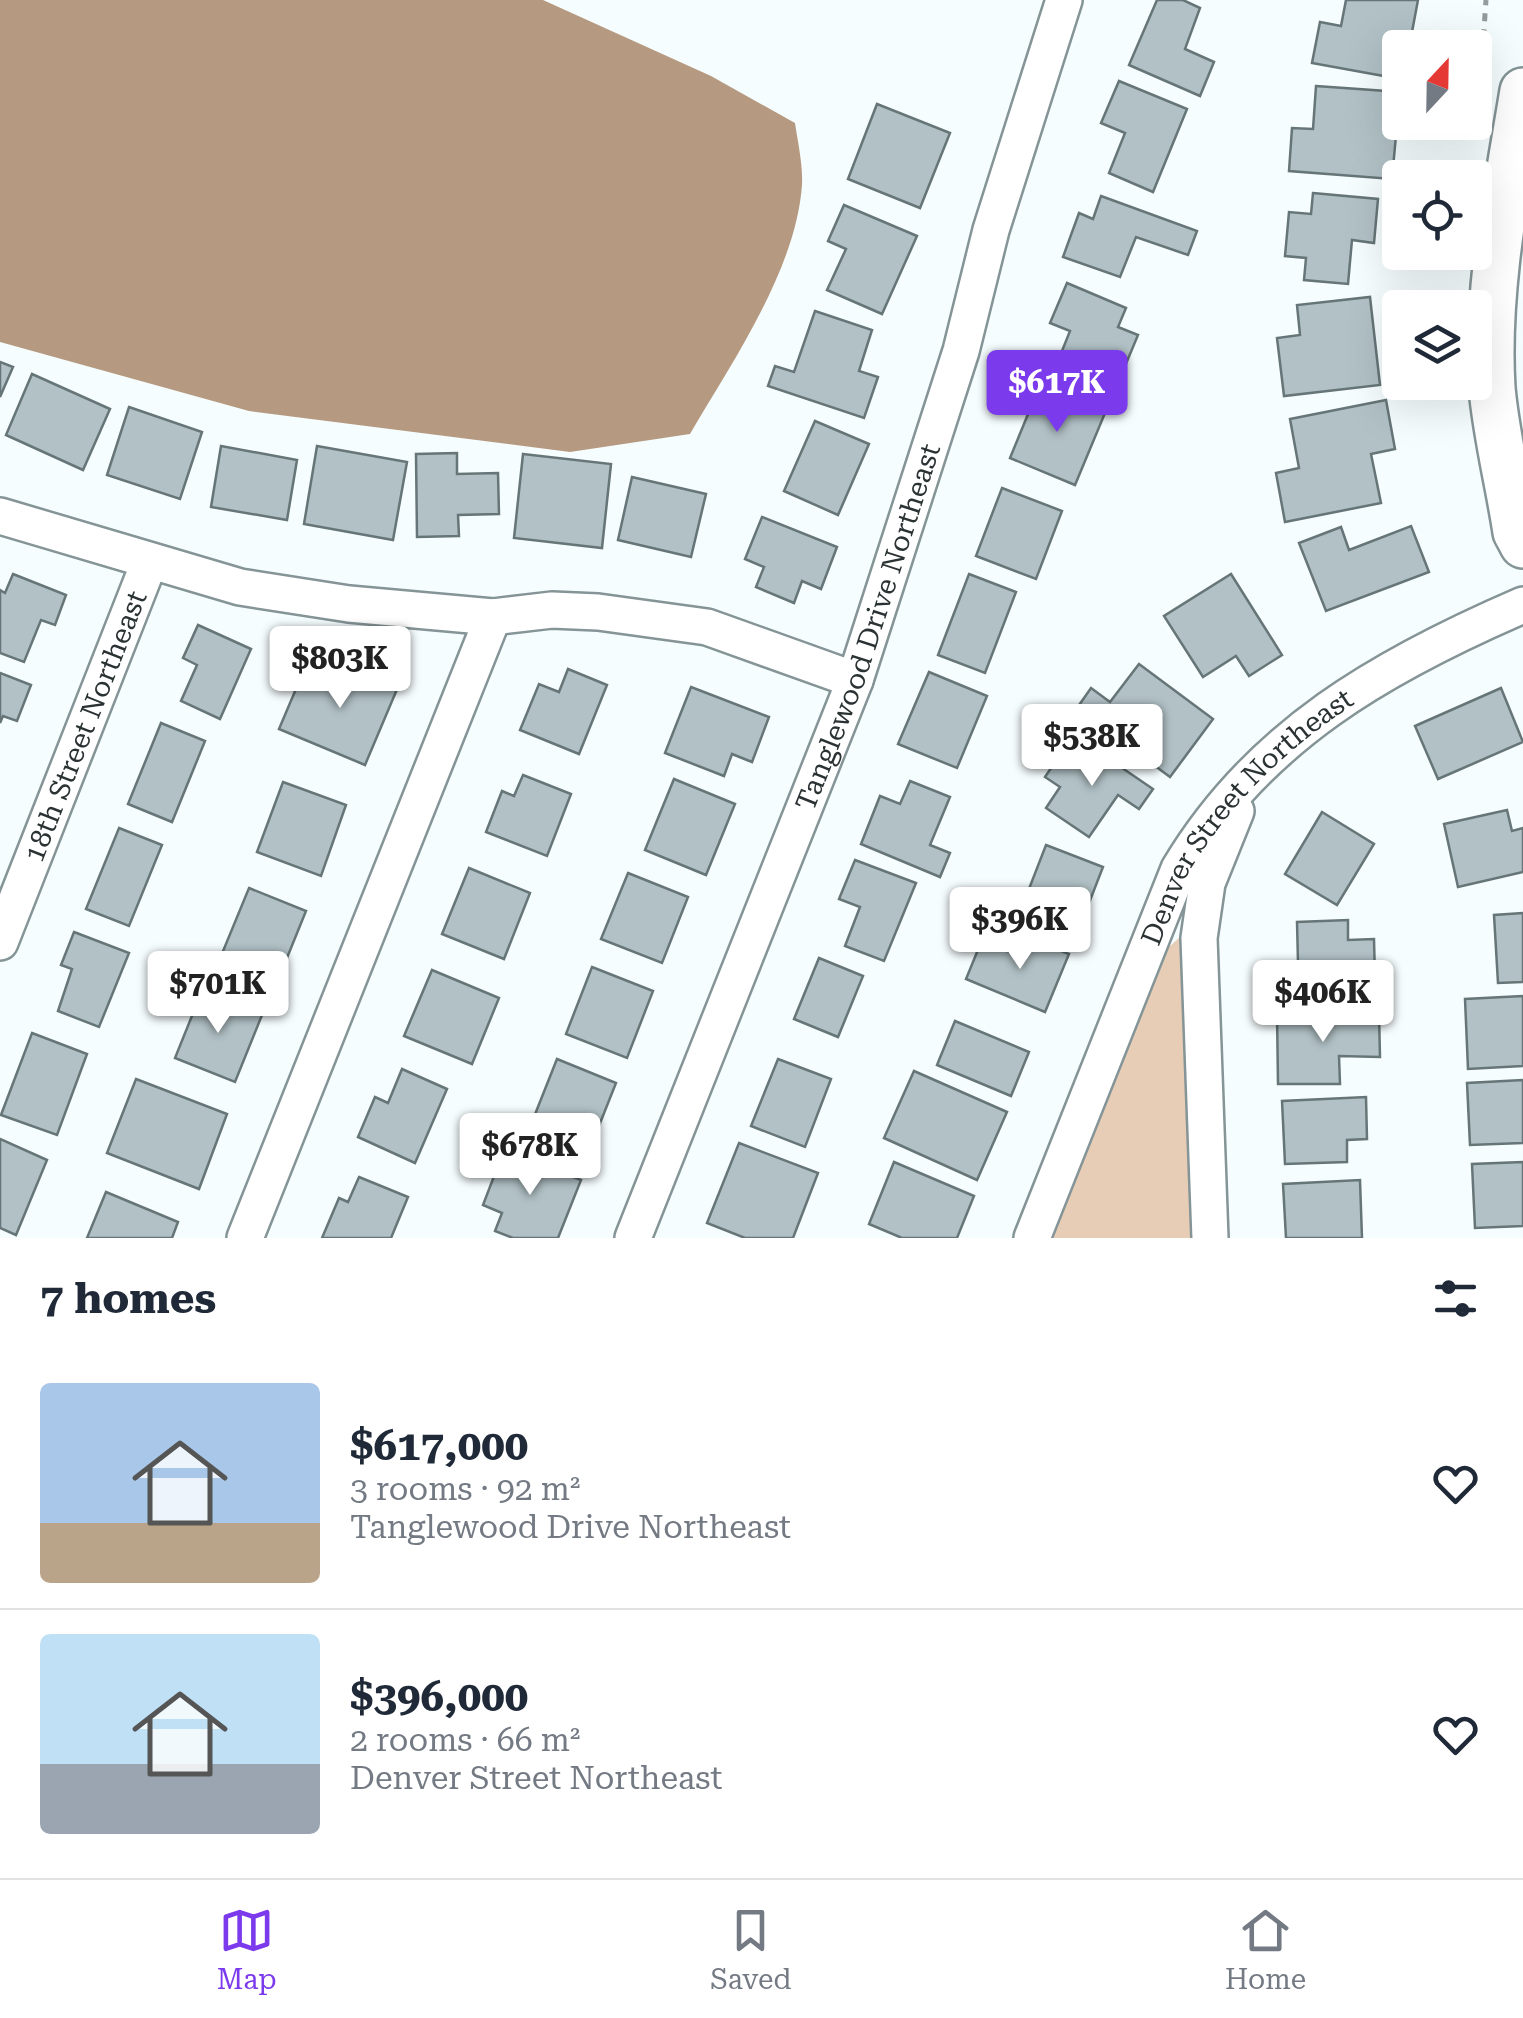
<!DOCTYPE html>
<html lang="en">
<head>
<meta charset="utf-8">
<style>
  :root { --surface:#fff; --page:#f2f2f3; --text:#1f2937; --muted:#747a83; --line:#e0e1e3; --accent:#7c3aed }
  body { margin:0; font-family:"Roboto Serif",serif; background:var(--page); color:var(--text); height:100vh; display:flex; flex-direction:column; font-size:38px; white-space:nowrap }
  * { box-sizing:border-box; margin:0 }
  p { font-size:32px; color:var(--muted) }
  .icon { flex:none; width:55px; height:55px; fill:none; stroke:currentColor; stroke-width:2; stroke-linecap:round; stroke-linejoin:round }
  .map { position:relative; height:1238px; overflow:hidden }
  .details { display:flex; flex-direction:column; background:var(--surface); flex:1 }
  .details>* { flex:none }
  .needle { width:65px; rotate:22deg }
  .fabs { position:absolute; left:1382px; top:30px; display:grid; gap:20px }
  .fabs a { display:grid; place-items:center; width:110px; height:110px; border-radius:10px; background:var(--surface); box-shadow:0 10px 40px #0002; font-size:50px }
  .price { position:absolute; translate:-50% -85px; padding:0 22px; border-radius:10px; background:#fff; color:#222; font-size:32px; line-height:65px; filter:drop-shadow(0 2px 5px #0008) }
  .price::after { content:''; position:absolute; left:50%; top:60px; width:30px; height:22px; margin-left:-15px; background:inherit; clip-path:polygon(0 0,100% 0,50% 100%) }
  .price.on { background:var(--accent); color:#fff }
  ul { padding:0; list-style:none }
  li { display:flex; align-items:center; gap:30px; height:250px; padding:0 40px }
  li+li { border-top:2px solid var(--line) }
  li span { display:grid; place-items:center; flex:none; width:280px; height:200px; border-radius:10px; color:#555 }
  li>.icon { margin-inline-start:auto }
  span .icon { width:120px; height:120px; fill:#fffc; stroke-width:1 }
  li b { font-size:42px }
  h2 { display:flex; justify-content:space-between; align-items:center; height:120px; padding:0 40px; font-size:42px }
  .menu { display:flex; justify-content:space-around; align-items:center; height:140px; border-top:2px solid var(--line); background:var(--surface); font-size:28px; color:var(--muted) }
  .menu a { display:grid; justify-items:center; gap:5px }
  .menu .on { color:var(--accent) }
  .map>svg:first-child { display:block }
  .green { fill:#e7cdb5 }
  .water { fill:#b59a81 }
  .building { fill:#b1c1c5; stroke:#667578; stroke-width:2.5 }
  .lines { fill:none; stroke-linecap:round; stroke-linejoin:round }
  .minor-casing { stroke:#849497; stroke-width:40 }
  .tertiary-casing { stroke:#849497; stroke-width:50 }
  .path { stroke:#949b9c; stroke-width:5; stroke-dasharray:8 8; stroke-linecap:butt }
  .minor { stroke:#fff; stroke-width:35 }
  .tertiary { stroke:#fff; stroke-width:45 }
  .labels { text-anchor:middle; stroke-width:8; stroke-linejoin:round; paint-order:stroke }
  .street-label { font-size:28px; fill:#2b3233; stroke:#f6fdfe }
</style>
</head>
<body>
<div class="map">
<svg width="1523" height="1238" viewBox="0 0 1523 1238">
  <rect width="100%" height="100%" fill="#f6fdfe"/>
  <!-- green -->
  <path class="green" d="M1180 937 1185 942 1193 1238H1053L1169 947Z"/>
  <!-- water -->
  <path class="water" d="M0 0H543L711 76 795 123C798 143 803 165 802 185 796 270 732 362 690 434L570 452 249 411 0 342Z"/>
  <!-- building -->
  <g class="building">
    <path d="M1157 0H1183L1200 8 1185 49 1214 62 1200 96 1129 65Z"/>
    <path d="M1346 0H1418L1409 48H1400V79L1312 63 1320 22 1341 26Z"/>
    <path d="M1119 81 1187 109 1153 192 1109 173 1125 133 1101 123Z"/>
    <path d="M1316 86 1400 92 1392 179 1289 171 1292 128 1313 129Z"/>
    <path d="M877 104 950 133 920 208 848 179Z"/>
    <path d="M1313 193 1378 199 1374 243 1352 240 1348 284 1304 280 1306 258 1285 256 1289 212 1311 214Z"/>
    <path d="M1101 196 1197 231 1188 255 1136 237 1120 277 1063 257 1079 213 1093 219Z"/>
    <path d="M844 205 917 236 882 314 827 290 846 249 828 241Z"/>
    <path d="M1067 283 1126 308 1118 327 1138 335 1113 395 1054 371 1070 331 1050 323Z"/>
    <path d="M1370 297 1380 385 1284 396 1277 338 1300 335 1297 305Z"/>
    <path d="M815 311 872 330 859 371 878 377 864 418 768 386 775 366 794 372Z"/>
    <path d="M0 362 13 367 0 397Z"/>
    <path d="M32 374 110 409 83 470 6 435Z"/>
    <path d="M1040 385 1105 413 1075 485 1010 458Z"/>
    <path d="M1386 400 1395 449 1371 454 1381 503 1285 522 1276 473 1299 468 1290 419Z"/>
    <path d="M129 407 202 432 180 499 107 475Z"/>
    <path d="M815 421 869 444 838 515 784 491Z"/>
    <path d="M221 446 297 460 287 520 211 507Z"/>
    <path d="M317 446 407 462 393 540 304 524Z"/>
    <path d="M457 453V474L498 473 499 514 458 515 459 536 417 537 416 454Z"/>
    <path d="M523 454 611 464 602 548 514 538Z"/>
    <path d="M632 477 706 494 691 557 618 540Z"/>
    <path d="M1002 488 1062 511 1036 579 976 556Z"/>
    <path d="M762 517 837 547 821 589 802 581 794 603 756 587 764 567 745 559Z"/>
    <path d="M1411 526 1429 572 1326 611 1299 543 1341 527 1349 550Z"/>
    <path d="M13 574 66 595 55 625 41 620 24 662 0 653V590L5 593Z"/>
    <path d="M969 574 1016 592 985 673 938 655Z"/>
    <path d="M1231 574 1282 655 1249 676 1236 656 1203 677 1164 616Z"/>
    <path d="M198 625 251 649 220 719 181 701 197 665 183 658Z"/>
    <path d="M333 660 398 687 365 765 279 729 304 670 325 679Z"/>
    <path d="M1139 664 1213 719 1170 777 1077 708 1091 688 1110 702Z"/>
    <path d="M568 669 607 685 579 754 520 730 539 684 559 692Z"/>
    <path d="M929 672 987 696 957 768 898 744Z"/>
    <path d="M0 673 31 685 17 721 3 716 0 723Z"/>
    <path d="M691 687 769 717 752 762 732 754 724 776 665 753Z"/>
    <path d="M1501 688 1523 742 1438 779 1415 726Z"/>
    <path d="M161 723 205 741 172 822 128 804Z"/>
    <path d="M1087 744 1153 789 1139 809 1118 795 1089 837 1046 808 1060 787 1045 777 1062 752 1075 762Z"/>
    <path d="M523 775 571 794 547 856 486 832 502 791 514 796Z"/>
    <path d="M674 779 735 804 706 875 645 850Z"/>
    <path d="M910 781 950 797 930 845 950 853 940 877 861 844 880 796 900 804Z"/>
    <path d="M283 782 346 805 321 876 257 852Z"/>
    <path d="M1507 810 1512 831 1523 828V872L1458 887 1444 824Z"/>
    <path d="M1322 812 1374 844 1337 905 1285 874Z"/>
    <path d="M119 828 162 845 129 926 86 909Z"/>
    <path d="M1046 845 1103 867 1077 934 1020 912Z"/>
    <path d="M855 860 916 883 884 961 845 946 860 907 839 899Z"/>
    <path d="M469 868 530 893 504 959 442 934Z"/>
    <path d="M628 873 688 897 662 963 601 939Z"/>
    <path d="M249 888 306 911 278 980 221 956Z"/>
    <path d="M1523 913V982L1498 983 1494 915Z"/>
    <path d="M1348 920V940L1374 939 1375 979 1351 980V1000L1275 1003V963H1298L1297 922Z"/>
    <path d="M74 932 129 953 99 1027 58 1011 72 969 61 965Z"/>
    <path d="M1029 938 1069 954 1045 1012 966 979 982 940 1021 957Z"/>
    <path d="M819 958 863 976 838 1037 794 1019Z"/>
    <path d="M592 967 653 991 627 1058 566 1034Z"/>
    <path d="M432 970 499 998 472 1064 404 1036Z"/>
    <path d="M202 991 262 1015 235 1082 175 1058Z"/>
    <path d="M1523 996V1066L1468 1069 1465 999Z"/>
    <path d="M1379 1013 1380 1057 1339 1056 1340 1084H1278L1277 1014Z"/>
    <path d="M955 1021 1029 1052 1011 1096 937 1065Z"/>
    <path d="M32 1033 87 1054 57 1135 1 1115Z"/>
    <path d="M557 1059 616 1083 587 1156 528 1132Z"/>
    <path d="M778 1059 831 1079 805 1147 751 1126Z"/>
    <path d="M402 1069 447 1089 415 1163 358 1137 375 1097 388 1103Z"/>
    <path d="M914 1071 1007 1112 977 1180 884 1138Z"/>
    <path d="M136 1079 227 1114 199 1189 107 1153Z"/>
    <path d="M1523 1080V1143L1470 1145 1467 1083Z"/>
    <path d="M1366 1097 1367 1139 1347 1140V1162L1285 1164 1282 1101Z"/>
    <path d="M0 1139 47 1160 16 1235 0 1228Z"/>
    <path d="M739 1143 818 1173 793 1238H745L707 1223Z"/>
    <path d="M504 1150 581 1180 558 1238H513L495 1231 502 1213 483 1205Z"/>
    <path d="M894 1162 974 1196 957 1238H902L869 1224Z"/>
    <path d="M1523 1162V1226L1475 1228 1472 1164Z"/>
    <path d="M359 1177 408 1197 391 1238H322L339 1198 348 1202Z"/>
    <path d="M1360 1180 1362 1238H1286L1283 1184Z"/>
    <path d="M106 1192 178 1222 172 1238H87Z"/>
  </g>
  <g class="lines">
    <defs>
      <g id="minor">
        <path d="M0 516 240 587 349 604 493 617 552 610 598 612 707 627 855 680"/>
        <path id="s1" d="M0 942 149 563"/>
        <path d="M245 1238 493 617"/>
        <path id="s2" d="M633 1238 855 680 961 351 991 230 1064 0"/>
        <path id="s3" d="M1032 1238 1179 869C1259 735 1384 665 1523 605"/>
        <path d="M1210 1238 1199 938 1207 883 1236 811"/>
      </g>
      <path id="tertiary" d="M1523 91C1507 189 1486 288 1492 388 1496 435 1509 485 1516 532L1523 545"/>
    </defs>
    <!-- minor casing -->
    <use href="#minor" class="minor-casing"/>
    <!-- tertiary casing -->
    <use href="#tertiary" class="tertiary-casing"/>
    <!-- path -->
    <path class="path" d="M1478 117 1486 0"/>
    <!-- minor -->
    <use href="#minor" class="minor"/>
    <!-- tertiary -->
    <use href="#tertiary" class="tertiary"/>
  </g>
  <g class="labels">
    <!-- street labels -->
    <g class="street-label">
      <text dy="10" stroke="none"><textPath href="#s2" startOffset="655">Tanglewood Drive Northeast</textPath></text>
      <text dy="10" stroke="none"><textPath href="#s1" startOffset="232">18th Street Northeast</textPath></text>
      <text dy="10" stroke="none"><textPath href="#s3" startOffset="480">Denver Street Northeast</textPath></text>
    </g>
  </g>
</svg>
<div class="fabs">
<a><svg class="needle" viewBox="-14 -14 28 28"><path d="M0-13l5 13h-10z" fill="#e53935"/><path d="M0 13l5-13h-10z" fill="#747a83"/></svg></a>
<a><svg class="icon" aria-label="locate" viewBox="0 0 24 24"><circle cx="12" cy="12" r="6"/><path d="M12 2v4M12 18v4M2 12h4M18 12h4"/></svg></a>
<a><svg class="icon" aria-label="layers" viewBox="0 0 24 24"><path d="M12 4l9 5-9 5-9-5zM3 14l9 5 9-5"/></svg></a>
</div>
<b class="price on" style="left:1057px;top:435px">$617K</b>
<b class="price" style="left:340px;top:711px">$803K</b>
<b class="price" style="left:1092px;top:789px">$538K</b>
<b class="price" style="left:1020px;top:972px">$396K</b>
<b class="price" style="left:218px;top:1036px">$701K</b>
<b class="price" style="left:1323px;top:1045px">$406K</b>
<b class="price" style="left:530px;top:1198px">$678K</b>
</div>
<section class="details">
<h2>7 homes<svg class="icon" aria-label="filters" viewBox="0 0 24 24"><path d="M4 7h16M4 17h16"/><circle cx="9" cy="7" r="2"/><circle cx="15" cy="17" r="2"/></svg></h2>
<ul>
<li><span style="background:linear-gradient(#a9c7e8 70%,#b9a48a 0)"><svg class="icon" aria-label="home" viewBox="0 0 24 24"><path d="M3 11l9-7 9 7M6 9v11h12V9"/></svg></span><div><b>$617,000</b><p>3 rooms · 92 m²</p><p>Tanglewood Drive Northeast</p></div><svg class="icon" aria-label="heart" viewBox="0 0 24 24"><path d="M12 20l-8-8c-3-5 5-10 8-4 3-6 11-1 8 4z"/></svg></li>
<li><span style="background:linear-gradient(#bfe0f5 65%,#9aa5b1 0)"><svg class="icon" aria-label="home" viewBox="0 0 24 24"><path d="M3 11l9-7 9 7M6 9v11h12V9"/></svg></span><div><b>$396,000</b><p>2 rooms · 66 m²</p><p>Denver Street Northeast</p></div><svg class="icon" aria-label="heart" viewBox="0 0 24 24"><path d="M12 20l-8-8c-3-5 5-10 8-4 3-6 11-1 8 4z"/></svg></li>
</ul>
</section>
<nav class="menu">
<a class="on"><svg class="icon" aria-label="map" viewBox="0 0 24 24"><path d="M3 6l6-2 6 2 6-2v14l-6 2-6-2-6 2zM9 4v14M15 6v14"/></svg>Map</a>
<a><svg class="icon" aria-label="saved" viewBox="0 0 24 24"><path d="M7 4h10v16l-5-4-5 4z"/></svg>Saved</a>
<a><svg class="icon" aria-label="home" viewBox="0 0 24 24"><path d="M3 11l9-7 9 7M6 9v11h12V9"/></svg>Home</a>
</nav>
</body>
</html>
